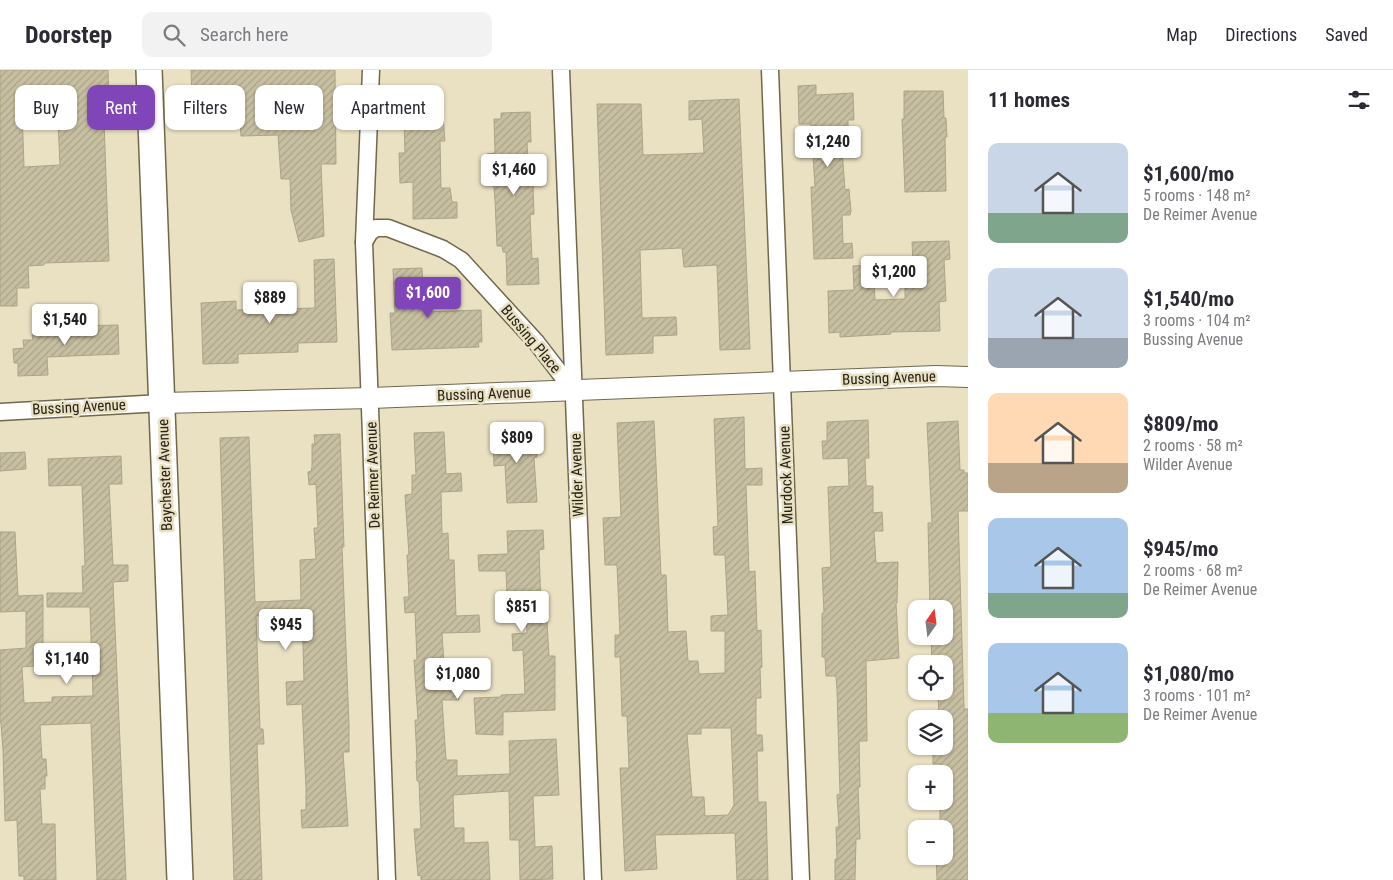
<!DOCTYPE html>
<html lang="en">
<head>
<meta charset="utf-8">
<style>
  :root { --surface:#fff; --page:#f2f2f3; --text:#2b2b33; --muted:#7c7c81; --line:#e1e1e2; --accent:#8145ba }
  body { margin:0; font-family:"Roboto Condensed",sans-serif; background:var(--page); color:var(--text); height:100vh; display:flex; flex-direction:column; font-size:19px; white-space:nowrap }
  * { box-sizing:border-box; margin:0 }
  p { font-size:16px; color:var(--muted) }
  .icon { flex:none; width:28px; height:28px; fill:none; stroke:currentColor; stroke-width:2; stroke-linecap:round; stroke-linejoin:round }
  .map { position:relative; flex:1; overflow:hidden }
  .sheet { display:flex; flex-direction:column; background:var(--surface); width:425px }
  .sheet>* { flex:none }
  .banner { position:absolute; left:15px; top:15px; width:475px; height:45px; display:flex; gap:10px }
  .needle { width:32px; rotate:14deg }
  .buttons { position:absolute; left:908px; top:530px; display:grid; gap:10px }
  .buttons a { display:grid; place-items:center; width:45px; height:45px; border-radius:10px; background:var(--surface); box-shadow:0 1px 4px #0004; font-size:25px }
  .price { position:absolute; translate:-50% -42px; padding:0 11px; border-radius:5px; background:#fff; color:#222; font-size:16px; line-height:32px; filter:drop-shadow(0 1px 2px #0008) }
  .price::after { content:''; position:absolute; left:50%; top:30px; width:15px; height:11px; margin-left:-8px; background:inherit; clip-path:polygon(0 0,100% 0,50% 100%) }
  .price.active { background:var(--accent); color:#fff }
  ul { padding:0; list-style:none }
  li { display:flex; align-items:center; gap:15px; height:125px; padding:0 20px }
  li span { display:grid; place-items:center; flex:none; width:140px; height:100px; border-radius:10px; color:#555 }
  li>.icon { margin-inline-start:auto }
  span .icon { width:60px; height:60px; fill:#fffc; stroke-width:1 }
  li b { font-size:21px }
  h2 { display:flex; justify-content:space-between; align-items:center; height:60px; padding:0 20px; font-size:21px }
  .chip { padding:0 18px; border-radius:10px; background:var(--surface); box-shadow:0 1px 4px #0004; font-size:18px; line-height:45px }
  .chip.active { background:var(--accent); color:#fff }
  header { display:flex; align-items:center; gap:30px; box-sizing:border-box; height:70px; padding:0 25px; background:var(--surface); border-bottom:1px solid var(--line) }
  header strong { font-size:24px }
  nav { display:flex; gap:28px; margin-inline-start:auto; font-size:18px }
  .search { width:350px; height:45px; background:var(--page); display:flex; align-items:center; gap:12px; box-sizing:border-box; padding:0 18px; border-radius:10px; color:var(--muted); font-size:19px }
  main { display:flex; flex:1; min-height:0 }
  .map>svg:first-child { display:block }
  .building { fill:url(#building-hatch); stroke:#aca487; fill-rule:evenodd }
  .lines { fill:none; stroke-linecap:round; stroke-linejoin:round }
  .minor-casing { stroke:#6f684d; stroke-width:19 }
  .tertiary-casing { stroke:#6f684d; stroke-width:22 }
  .primary-casing { stroke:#6f684d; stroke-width:28 }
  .minor { stroke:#fff; stroke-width:16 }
  .tertiary { stroke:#fff; stroke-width:20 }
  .primary { stroke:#fff; stroke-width:25 }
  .labels { text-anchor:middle; stroke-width:5; stroke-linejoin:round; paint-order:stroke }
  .street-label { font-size:15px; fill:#252217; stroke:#eae1c3 }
</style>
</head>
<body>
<header>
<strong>Doorstep</strong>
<div class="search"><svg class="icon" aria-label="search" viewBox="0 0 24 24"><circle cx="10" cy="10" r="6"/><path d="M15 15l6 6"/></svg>Search here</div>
<nav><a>Map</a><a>Directions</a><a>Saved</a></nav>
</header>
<main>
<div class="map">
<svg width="968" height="810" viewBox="0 0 968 810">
  <defs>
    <pattern id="building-hatch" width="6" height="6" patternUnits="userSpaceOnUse" patternTransform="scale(1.25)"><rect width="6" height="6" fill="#c7bfa1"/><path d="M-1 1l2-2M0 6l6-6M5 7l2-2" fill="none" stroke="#aba48a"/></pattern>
  </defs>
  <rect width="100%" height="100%" fill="#eae1c3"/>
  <!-- building -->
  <g class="building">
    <path d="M0 0H108L109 32H105L106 50H104L109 191 44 193V195L28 196 29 218H17V236H0ZM51 38 52 52H58L60 95 24 97 22 39Z"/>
    <path d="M191 0H335L336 94H321L324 166 299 172 291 140 290 109H281L278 65 241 66 240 53 193 55Z"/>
    <path d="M816 15V25L853 23 854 50H848V66H841L845 120 849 119 851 141 850 145H842L843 174 852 173 853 188 814 189 811 117H815L811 54H799L798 16Z"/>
    <path d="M441 19 445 71H440L441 118H450L452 132H457V148L413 149V112L400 113 399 83H405L403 20Z"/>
    <path d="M904 21H943L944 48H946L947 67H945L946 121 905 122 902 49H904Z"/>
    <path d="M739 29 750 279 720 280 717 195 684 197 682 178H680L640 180 642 248 676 247 677 265 653 266V283L606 285 597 34H641L643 85 681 84 704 83 702 49 689 50V31Z"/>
    <path d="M530 42 531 72H527L529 114H533L534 144 530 145 532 189 538 188 539 214 507 215 506 182H503L502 176H497L495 130 493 107H489V99H487V84L495 83 494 49H501V43Z"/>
    <path d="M949 171 950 189 944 190 946 231 939 232 940 261 890 262 891 264 840 267V262L829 263 828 221 854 220 853 196 873 195 875 230 905 229V194H913L912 172Z"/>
    <path d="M334 189 337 272 298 273V282L238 284V293L203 294 201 233 236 231V240L315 238 314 190Z"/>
    <path d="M422 198 424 242 481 240 482 272H478L479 277 392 280 390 243H395L393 199Z"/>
    <path d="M59 247H74V256L118 255 119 284 47 287 48 305 18 306V293H14L13 279 24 278 23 270H33L32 265 59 263Z"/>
    <path d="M744 347 745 399 762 398V415H746L749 502 755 501 757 561 761 560 762 597 760 598 761 628H756V665H762L763 681H757L758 732H766L768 810H737L735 763 655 765 657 799 625 801 620 698H629L627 646H622L620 587H615V565H620L617 495H605L603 448 621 447 617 353 654 351 661 505H666L668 562 686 561 688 591H698L699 604 725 603V561H711V546L728 545 725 485H714L713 457 718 456 714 349ZM701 658H731L734 735 728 745 705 746 704 727H692L687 664H701Z"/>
    <path d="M868 350 869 388H865L866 416H873V443L882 442 883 461H874L876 493 898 492 897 533H896L899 588 866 591 867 671H859L860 717H858L860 769H856L855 810H835V789H837L836 757H839L837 725 840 724 837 620 836 606H826L825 587H822V543H824L822 498 831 497 828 417 849 416 848 388 823 389 822 371H827V352Z"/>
    <path d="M958 351 960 400H964V403H968V441H958L964 639H968V810H937L936 786H944V754H940V731H944V704H940V694H933V676H944V649H939L938 621H944V594H932L931 566H944V539H930L928 453H932L927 353Z"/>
    <path d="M444 362 446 404 461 403 462 421 441 422 442 464 448 463 449 490H454L456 546 479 545 480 562 442 563 445 610H458L459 630H442L446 690H457V706L510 704 509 671 556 669 559 725 533 726 535 777 552 776 553 809 520 810 519 770H510L509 721 453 725 454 758H464V773L488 772 490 810H421V805L418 806 414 759H421L419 711H417L416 691 417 690 415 650H418L414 590H417L415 542 405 543 404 527H409L407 485H409L405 425 412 424V405H416L414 363Z"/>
    <path d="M536 362 537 387 534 388 537 432 507 433 505 395 494 396 493 363Z"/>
    <path d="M340 364 344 477H342L349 655V682H343L348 756 302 758 301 740H306V717L302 634 287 635 286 612 304 611 302 543 256 546 260 659H263L264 674H257L262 810H234L220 368 249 367 255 532 301 530 300 490 316 489 314 458H318L316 414 309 415 308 402 311 401 312 397V374H315L314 365Z"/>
    <path d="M25 382 26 399 0 401V383Z"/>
    <path d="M121 386 122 414H109L113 495H128V511L113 512 126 810H97L91 653 40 655 42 689H46L47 706H45V719H40L42 754H55L56 810H24V806H19L17 750 5 751 3 680 1 653H0V580L26 578V541L0 542V462H15L18 526 43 525V578H33L34 596 22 597 24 633 52 632V627L93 626 90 537H47V523H83L82 496H85L82 415 49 416 48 389Z"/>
    <path d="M543 460 544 479 539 480 541 535H546L549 586H555V640L503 642V665L476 664 474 628 501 627V625L525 624 523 580 513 581 512 564 527 563 526 525 507 526 506 501H479L478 485 508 484 507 461Z"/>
  </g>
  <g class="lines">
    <defs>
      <g id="minor">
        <path d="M371 0 364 172 387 810"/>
        <path d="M561 0 593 810"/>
        <path d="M770 0 801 810"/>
        <path d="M364 172 370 162 376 158H388L443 179 461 190 536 272 573 320"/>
        <path d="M0 342 162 333"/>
      </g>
      <path id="tertiary" d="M162 333 371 328 936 306 968 307"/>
      <path id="primary" d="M149 0 180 810"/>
    </defs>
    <!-- minor casing -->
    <use href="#minor" class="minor-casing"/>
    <!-- tertiary casing -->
    <use href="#tertiary" class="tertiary-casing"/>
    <!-- primary casing -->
    <use href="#primary" class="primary-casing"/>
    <!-- minor -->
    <use href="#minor" class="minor"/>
    <!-- tertiary -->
    <use href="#tertiary" class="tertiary"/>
    <!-- primary -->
    <use href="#primary" class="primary"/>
  </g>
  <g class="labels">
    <!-- street labels -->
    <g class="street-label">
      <text transform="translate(531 269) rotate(50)" y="5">Bussing Place</text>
      <text transform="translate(889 308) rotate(-2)" y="5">Bussing Avenue</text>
      <text transform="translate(484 324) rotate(-2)" y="5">Bussing Avenue</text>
      <text transform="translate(79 337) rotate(-3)" y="5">Bussing Avenue</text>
      <text transform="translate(165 405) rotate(-92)" y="5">Baychester Avenue</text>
      <text transform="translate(373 405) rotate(-92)" y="5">De Reimer Avenue</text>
      <text transform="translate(577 405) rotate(-92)" y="5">Wilder Avenue</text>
      <text transform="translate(786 405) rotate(-92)" y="5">Murdock Avenue</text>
    </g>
  </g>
</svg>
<div class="buttons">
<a><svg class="needle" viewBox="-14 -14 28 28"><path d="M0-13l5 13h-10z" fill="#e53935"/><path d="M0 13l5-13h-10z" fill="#7c7c81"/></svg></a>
<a><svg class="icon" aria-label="locate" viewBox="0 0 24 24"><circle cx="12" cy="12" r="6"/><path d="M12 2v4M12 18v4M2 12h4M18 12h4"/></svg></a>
<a><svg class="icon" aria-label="layers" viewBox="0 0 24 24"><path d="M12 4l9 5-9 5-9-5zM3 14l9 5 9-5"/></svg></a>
<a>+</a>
<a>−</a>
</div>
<b class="price" style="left:828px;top:98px">$1,240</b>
<b class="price" style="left:514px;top:126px">$1,460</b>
<b class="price" style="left:894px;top:228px">$1,200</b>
<b class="price active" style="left:428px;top:249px">$1,600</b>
<b class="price" style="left:270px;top:254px">$889</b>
<b class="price" style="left:65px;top:276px">$1,540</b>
<b class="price" style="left:517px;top:394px">$809</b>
<b class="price" style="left:522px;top:563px">$851</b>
<b class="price" style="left:286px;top:581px">$945</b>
<b class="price" style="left:67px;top:615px">$1,140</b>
<b class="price" style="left:458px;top:630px">$1,080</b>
<div class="banner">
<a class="chip">Buy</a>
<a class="chip active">Rent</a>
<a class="chip">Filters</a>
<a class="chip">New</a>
<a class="chip">Apartment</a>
</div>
</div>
<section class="sheet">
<h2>11 homes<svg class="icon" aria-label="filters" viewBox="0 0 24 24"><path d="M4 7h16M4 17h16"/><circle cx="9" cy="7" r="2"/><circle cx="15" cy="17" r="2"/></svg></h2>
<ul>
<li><span style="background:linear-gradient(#c9d6e8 70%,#7fa58c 0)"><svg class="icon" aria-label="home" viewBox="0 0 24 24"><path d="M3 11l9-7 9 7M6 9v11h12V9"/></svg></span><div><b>$1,600/mo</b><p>5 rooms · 148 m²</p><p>De Reimer Avenue</p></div></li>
<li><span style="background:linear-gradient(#c9d6e8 70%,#9aa5b1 0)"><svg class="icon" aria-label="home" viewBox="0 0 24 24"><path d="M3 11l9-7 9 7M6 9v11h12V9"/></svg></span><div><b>$1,540/mo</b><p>3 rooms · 104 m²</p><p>Bussing Avenue</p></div></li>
<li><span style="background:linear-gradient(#ffd9b3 70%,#b9a48a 0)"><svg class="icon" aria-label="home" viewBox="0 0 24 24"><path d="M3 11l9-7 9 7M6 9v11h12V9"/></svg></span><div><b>$809/mo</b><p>2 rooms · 58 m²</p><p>Wilder Avenue</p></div></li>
<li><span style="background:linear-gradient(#a9c7e8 75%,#7fa58c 0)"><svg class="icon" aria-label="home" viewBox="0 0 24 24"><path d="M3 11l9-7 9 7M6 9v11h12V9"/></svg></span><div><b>$945/mo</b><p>2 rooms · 68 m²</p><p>De Reimer Avenue</p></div></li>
<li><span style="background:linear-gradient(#a9c7e8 70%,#8fb573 0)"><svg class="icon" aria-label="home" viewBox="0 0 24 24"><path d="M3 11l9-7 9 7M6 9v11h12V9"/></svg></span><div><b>$1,080/mo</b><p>3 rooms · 101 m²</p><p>De Reimer Avenue</p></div></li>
</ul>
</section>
</main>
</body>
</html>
